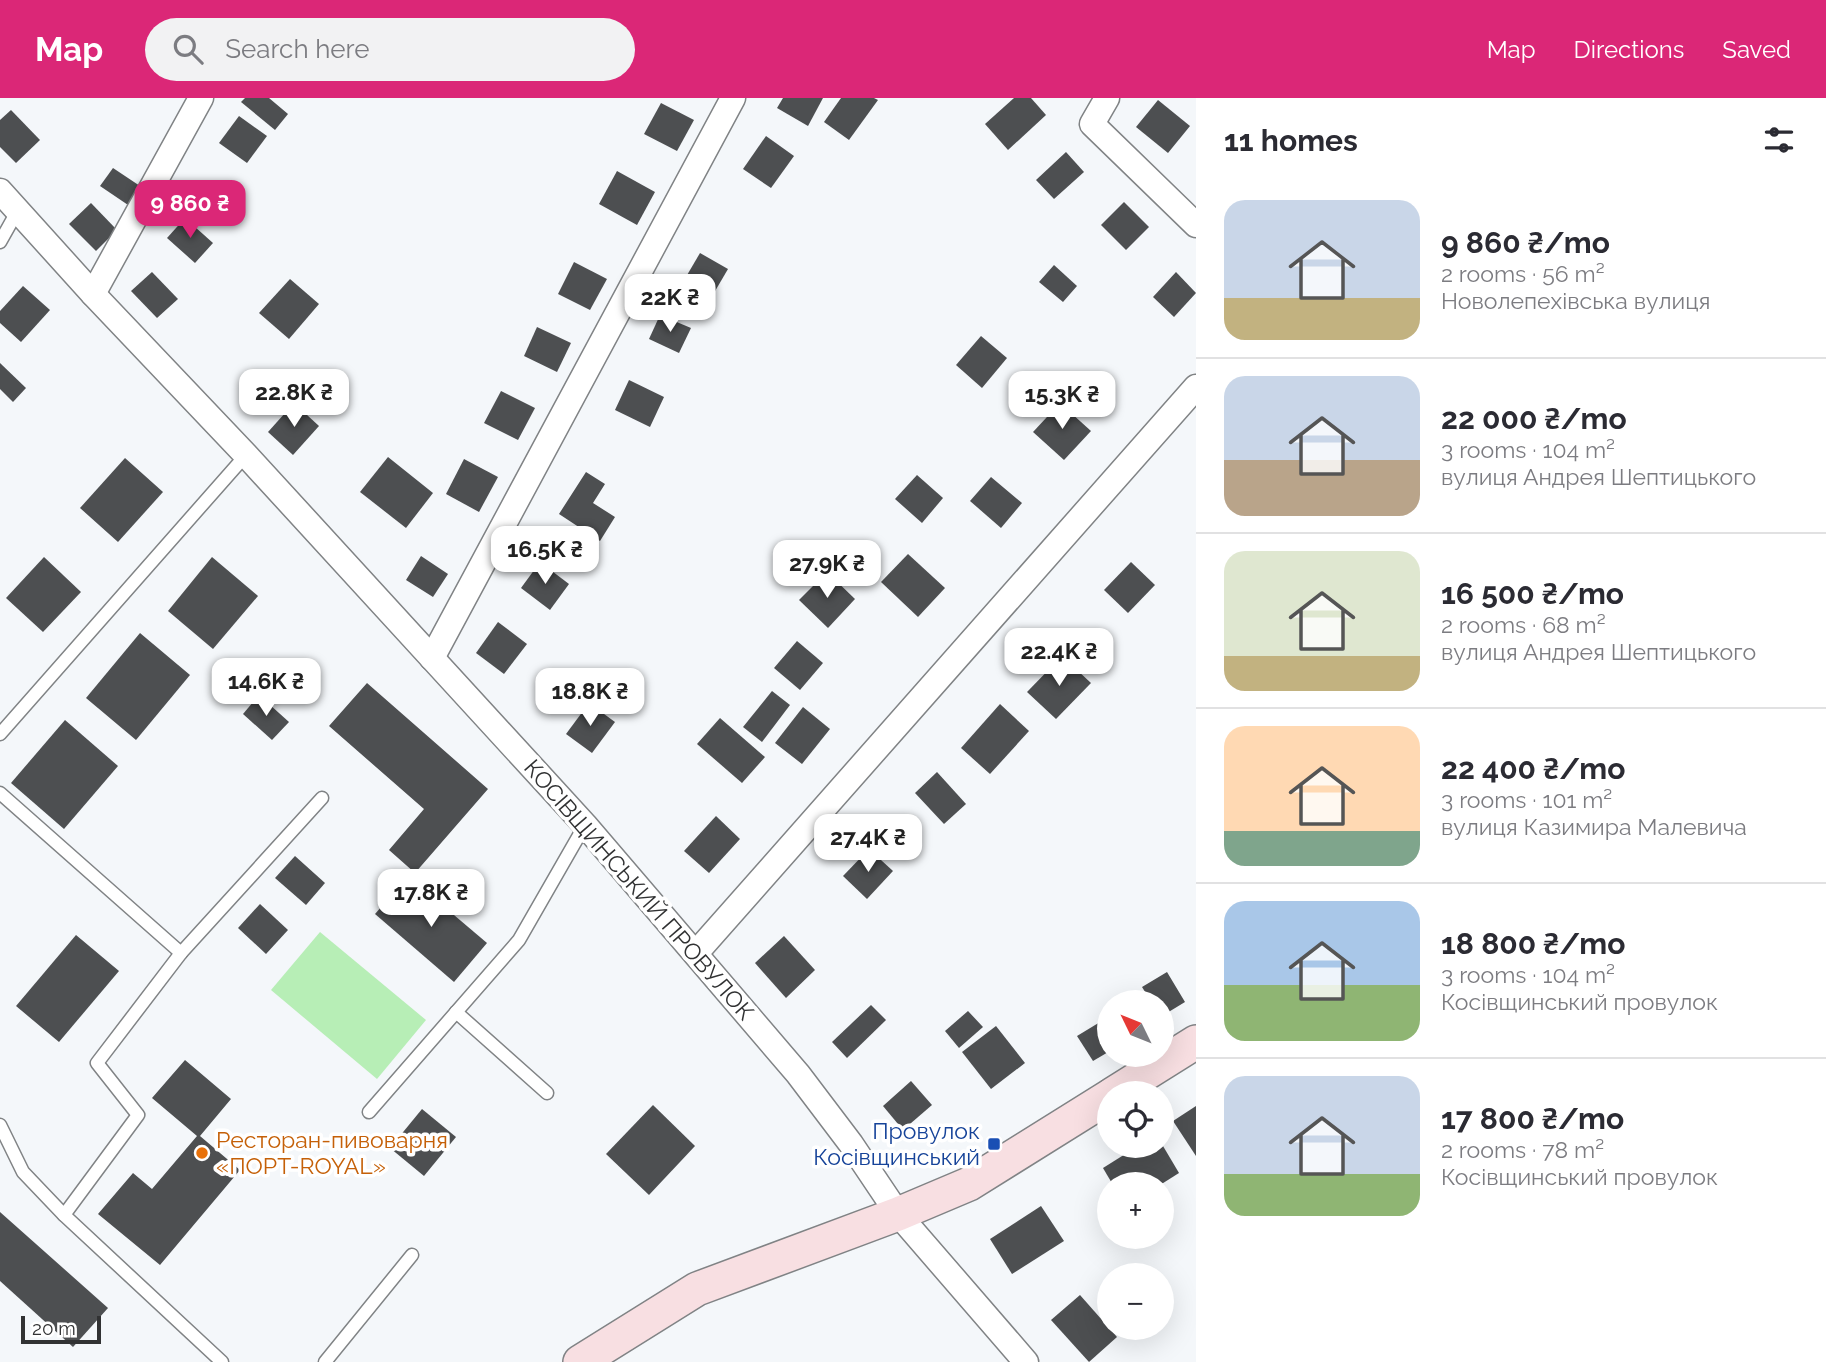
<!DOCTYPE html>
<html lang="en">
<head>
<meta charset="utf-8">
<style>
  :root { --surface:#fff; --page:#f2f2f3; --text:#2b2b33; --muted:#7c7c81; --line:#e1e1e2; --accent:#db2777 }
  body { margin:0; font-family:Raleway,sans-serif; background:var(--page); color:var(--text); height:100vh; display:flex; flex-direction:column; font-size:26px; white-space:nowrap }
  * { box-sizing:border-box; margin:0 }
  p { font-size:23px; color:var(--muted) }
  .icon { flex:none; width:38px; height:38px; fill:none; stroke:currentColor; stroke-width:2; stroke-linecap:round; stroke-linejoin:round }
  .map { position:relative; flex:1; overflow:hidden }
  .details { display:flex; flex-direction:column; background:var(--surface); width:630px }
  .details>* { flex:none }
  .needle { width:46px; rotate:313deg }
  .tools { position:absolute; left:1097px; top:892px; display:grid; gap:14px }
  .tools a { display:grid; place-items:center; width:77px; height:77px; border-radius:50%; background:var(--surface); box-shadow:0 7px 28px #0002; font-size:35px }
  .scale { position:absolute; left:21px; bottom:18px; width:80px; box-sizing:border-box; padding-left:7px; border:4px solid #313233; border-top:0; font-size:19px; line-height:24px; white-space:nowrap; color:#313233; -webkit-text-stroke:5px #fff; paint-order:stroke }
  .price { position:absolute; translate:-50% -60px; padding:0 16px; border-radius:14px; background:#fff; color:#222; font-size:23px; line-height:46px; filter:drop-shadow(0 2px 4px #0008) }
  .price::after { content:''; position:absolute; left:50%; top:42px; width:21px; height:16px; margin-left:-10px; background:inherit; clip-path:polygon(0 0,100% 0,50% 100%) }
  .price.active { background:var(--accent); color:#fff }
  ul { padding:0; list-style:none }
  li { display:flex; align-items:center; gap:21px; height:175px; padding:0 28px }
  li+li { border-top:2px solid var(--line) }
  li span { display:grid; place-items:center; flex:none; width:196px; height:140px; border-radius:21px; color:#555 }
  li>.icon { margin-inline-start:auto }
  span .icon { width:84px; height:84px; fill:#fffc; stroke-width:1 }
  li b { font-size:30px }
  h2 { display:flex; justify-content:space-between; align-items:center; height:84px; padding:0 28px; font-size:30px }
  header { display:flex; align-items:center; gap:42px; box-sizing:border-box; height:98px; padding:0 35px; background:var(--accent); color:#fff }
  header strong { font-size:33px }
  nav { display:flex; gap:38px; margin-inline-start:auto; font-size:24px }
  .search { width:490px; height:63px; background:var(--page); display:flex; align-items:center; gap:18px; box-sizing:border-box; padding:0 24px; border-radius:38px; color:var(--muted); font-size:26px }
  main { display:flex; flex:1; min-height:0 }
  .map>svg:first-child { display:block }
  .green { fill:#b7eeb6 }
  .building { fill:#4d4f51 }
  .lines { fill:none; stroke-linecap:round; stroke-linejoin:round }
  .lane-casing { stroke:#808385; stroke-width:15 }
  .street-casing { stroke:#808385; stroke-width:27 }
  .secondary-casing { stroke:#808385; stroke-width:36 }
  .lane { stroke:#fff; stroke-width:12 }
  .street { stroke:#fff; stroke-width:24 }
  .secondary { stroke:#f8dfe2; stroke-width:33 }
  .transit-dot { fill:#1a4fb4; stroke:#fff; stroke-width:2.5 }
  .food-dot { fill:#e8710a; stroke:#fff; stroke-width:2.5 }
  .labels { text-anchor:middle; stroke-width:7; stroke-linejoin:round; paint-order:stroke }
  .street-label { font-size:23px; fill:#313233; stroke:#fff }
  .transit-label { font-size:23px; fill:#164399; stroke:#fff; text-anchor:end }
  .food-label { font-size:23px; fill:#c56008; stroke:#fff; text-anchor:start }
</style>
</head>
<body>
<header>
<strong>Map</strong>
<div class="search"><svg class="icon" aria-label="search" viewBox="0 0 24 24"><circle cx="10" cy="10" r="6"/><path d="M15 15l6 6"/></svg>Search here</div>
<nav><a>Map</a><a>Directions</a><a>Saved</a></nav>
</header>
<main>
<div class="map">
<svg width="1196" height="1264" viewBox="0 0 1196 1264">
  <rect width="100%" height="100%" fill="#f4f7fa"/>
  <!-- green -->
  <path class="green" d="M320 834 426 922 377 981 271 892Z"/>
  <!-- building -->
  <g class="building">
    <path d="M245 0H269L288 16 275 32 241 4Z"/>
    <path d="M783 0H823L808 28 777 10Z"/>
    <path d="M841 0H874L878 2 849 42 824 24Z"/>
    <path d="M1014 0H1031L1046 17 1008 52 985 26Z"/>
    <path d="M1158 2 1190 28 1168 55 1136 29Z"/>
    <path d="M661 5 694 22 677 53 644 36Z"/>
    <path d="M11 12 40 42 16 65 0 49V22Z"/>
    <path d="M239 18 267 38 247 65 219 45Z"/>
    <path d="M766 38 794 58 771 90 743 71Z"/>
    <path d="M1066 54 1084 74 1054 101 1036 82Z"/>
    <path d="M113 70 143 90 131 109 100 88Z"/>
    <path d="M617 73 655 94 637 127 599 106Z"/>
    <path d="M1124 104 1149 129 1126 152 1101 127Z"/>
    <path d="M91 105 117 132 96 153 69 126Z"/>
    <path d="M185 120 213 145 195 165 167 140Z"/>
    <path d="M700 155 728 171 711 200 683 184Z"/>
    <path d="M574 164 607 181 590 212 558 196Z"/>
    <path d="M1054 167 1077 188 1063 204 1039 184Z"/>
    <path d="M152 174 178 201 157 220 131 193Z"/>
    <path d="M1176 174 1196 195 1174 219 1153 199Z"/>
    <path d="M290 181 319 206 289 241 259 215Z"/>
    <path d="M23 188 50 212 21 244 0 225V213Z"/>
    <path d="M660 217 691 230 679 255 649 241Z"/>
    <path d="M537 229 571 245 557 274 524 258Z"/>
    <path d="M981 238 1007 260 982 290 956 267Z"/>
    <path d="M0 265 26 290 13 304 0 291Z"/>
    <path d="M629 282 664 299 650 329 615 312Z"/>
    <path d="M501 293 535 310 518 342 484 325Z"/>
    <path d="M294 305 319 328 293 357 268 334Z"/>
    <path d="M1060 305 1091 333 1064 362 1033 334Z"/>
    <path d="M388 359 433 395 406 430 360 394Z"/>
    <path d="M125 360 163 394 118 444 80 410Z"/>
    <path d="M464 361 498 379 479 414 446 396Z"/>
    <path d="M586 374 605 386 593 405 615 419 600 443 559 416Z"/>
    <path d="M917 377 943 400 922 425 895 401Z"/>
    <path d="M991 379 1022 405 1001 430 970 403Z"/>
    <path d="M908 456 945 490 918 519 881 484Z"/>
    <path d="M421 458 448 476 433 499 406 482Z"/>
    <path d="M44 459 81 494 43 534 6 500Z"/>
    <path d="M212 459 258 498 213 551 168 513Z"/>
    <path d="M540 464 569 486 550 512 521 490Z"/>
    <path d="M1131 464 1155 487 1128 515 1104 492Z"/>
    <path d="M827 474 855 501 828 530 799 502Z"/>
    <path d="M498 524 527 546 504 576 476 555Z"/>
    <path d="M140 535 190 577 136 642 86 600Z"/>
    <path d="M797 543 823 565 800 592 774 570Z"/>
    <path d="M1062 558 1091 585 1056 621 1027 594Z"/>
    <path d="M367 585 488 691 415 775 389 752 424 711 329 628Z"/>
    <path d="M772 593 790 607 762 644 743 629Z"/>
    <path d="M259 597 289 624 272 642 243 616Z"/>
    <path d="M589 605 615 624 592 655 566 636Z"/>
    <path d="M1000 606 1029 633 990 676 961 650Z"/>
    <path d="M803 609 830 631 802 666 775 645Z"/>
    <path d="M720 620 765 659 742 685 697 646Z"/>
    <path d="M65 622 118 668 64 731 11 685Z"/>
    <path d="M937 674 966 706 944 726 915 695Z"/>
    <path d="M716 718 740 741 709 775 684 753Z"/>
    <path d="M869 751 893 773 867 801 843 778Z"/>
    <path d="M295 758 325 785 306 807 275 780Z"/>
    <path d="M408 778 487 845 454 884 375 816Z"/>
    <path d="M260 806 288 832 266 856 238 830Z"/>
    <path d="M76 837 119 873 59 944 16 908Z"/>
    <path d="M784 838 815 872 786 900 755 865Z"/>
    <path d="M1167 874 1185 904 1162 918V905H1152L1142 889Z"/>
    <path d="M871 907 886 922 847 960 832 944Z"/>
    <path d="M968 913 983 929 959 950 945 933Z"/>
    <path d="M1110 918V953L1093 963 1077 938Z"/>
    <path d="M996 928 1025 965 991 991 962 954Z"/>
    <path d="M185 962 231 1001 200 1038 240 1072 160 1167 98 1116 133 1075 152 1091 197 1038 152 1000Z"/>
    <path d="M911 983 932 1007 903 1032 883 1008Z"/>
    <path d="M653 1007 695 1048 649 1097 606 1056Z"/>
    <path d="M1196 1008V1058L1173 1023Z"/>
    <path d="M422 1011 456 1039 424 1078 390 1050Z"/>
    <path d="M1138 1048H1163L1179 1075 1160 1087H1113L1103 1070Z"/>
    <path d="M1041 1108 1064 1143 1012 1176 990 1141Z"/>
    <path d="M0 1114 108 1210 73 1249 0 1183Z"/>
    <path d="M1080 1197 1117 1239 1089 1264 1051 1222Z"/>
  </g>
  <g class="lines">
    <defs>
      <g id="lane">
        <path d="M0 144 18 112"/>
        <path d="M0 636 246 357"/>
        <path d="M0 695 181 855"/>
        <path d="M456 914 547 995"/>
        <path d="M369 1014 519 842 585 727"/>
        <path d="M0 1027 23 1074 64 1117 222 1264"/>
        <path d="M64 1117 138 1017 97 965 181 855 322 700"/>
        <path d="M325 1264 412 1157"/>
      </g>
      <g id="street">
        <path d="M1107 0 1092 26 1196 127"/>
        <path d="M0 93 93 196 246 357 585 727 798 976 851 1046 898 1116 1026 1264"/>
        <path d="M93 196 201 0"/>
        <path d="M432 560 733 0"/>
        <path d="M696 855 1196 289"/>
      </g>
      <g id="secondary">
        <path d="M1113 996 1196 944"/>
        <path d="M580 1264 697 1191 898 1116 969 1086 1110 998"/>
      </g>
    </defs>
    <!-- lane casing -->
    <use href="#lane" class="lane-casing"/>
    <!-- street casing -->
    <use href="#street" class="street-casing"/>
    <!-- secondary casing -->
    <use href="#secondary" class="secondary-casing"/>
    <!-- lane -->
    <use href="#lane" class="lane"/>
    <!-- street -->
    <use href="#street" class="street"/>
    <!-- secondary -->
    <use href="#secondary" class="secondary"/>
  </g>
  <!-- markers -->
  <rect class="transit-dot" x="987" y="1039" width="14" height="14" rx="3.5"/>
  <circle class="food-dot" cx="202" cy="1055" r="7"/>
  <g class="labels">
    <!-- street labels -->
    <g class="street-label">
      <text transform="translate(639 792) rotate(49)" y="8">КОСІВЩИНСЬКИЙ ПРОВУЛОК</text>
    </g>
    <!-- transit labels -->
    <g class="transit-label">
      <text x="980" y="1041">Провулок<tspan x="980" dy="26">Косівщинський</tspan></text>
    </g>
    <!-- food labels -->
    <g class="food-label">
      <text x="216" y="1050">Ресторан-пивоварня<tspan x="216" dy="26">«ПОРТ-ROYAL»</tspan></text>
    </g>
  </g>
</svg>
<div class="tools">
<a><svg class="needle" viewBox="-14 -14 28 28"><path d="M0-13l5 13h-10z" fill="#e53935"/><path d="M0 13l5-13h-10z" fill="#7c7c81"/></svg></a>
<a><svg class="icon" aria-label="locate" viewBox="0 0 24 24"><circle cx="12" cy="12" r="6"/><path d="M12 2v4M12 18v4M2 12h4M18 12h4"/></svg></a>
<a>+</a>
<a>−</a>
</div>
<div class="scale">20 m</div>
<b class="price active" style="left:190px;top:142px">9 860 ₴</b>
<b class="price" style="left:670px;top:236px">22K ₴</b>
<b class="price" style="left:294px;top:331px">22.8K ₴</b>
<b class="price" style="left:1062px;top:333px">15.3K ₴</b>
<b class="price" style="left:545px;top:488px">16.5K ₴</b>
<b class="price" style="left:827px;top:502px">27.9K ₴</b>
<b class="price" style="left:1059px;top:590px">22.4K ₴</b>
<b class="price" style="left:266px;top:620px">14.6K ₴</b>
<b class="price" style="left:590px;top:630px">18.8K ₴</b>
<b class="price" style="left:868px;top:776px">27.4K ₴</b>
<b class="price" style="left:431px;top:831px">17.8K ₴</b>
</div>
<section class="details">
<h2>11 homes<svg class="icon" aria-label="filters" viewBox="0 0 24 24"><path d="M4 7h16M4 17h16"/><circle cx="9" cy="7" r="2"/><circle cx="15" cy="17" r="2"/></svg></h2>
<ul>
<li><span style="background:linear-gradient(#c9d6e8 70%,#c2b280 0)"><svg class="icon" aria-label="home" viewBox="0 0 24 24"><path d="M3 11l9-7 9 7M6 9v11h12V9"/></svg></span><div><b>9 860 ₴/mo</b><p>2 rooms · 56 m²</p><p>Новолепехівська вулиця</p></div></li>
<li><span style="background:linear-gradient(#c9d6e8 60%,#b9a48a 0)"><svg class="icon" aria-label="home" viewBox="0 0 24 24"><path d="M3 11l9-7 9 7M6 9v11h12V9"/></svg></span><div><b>22 000 ₴/mo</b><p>3 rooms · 104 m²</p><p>вулиця Андрея Шептицького</p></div></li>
<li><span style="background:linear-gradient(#dfe7d0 75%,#c2b280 0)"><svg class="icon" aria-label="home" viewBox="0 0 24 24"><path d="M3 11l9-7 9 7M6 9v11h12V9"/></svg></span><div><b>16 500 ₴/mo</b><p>2 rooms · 68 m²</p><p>вулиця Андрея Шептицького</p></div></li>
<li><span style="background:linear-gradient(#ffd9b3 75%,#7fa58c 0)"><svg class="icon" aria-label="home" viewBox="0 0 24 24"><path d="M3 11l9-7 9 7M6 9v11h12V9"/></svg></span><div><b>22 400 ₴/mo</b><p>3 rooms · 101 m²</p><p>вулиця Казимира Малевича</p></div></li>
<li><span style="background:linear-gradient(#a9c7e8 60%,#8fb573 0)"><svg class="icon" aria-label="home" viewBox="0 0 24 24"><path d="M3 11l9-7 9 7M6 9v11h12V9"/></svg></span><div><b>18 800 ₴/mo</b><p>3 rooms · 104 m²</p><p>Косівщинський провулок</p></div></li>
<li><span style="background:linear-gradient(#c9d6e8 70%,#8fb573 0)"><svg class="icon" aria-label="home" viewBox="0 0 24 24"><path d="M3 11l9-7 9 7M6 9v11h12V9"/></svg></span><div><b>17 800 ₴/mo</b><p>2 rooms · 78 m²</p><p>Косівщинський провулок</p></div></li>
</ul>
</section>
</main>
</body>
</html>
